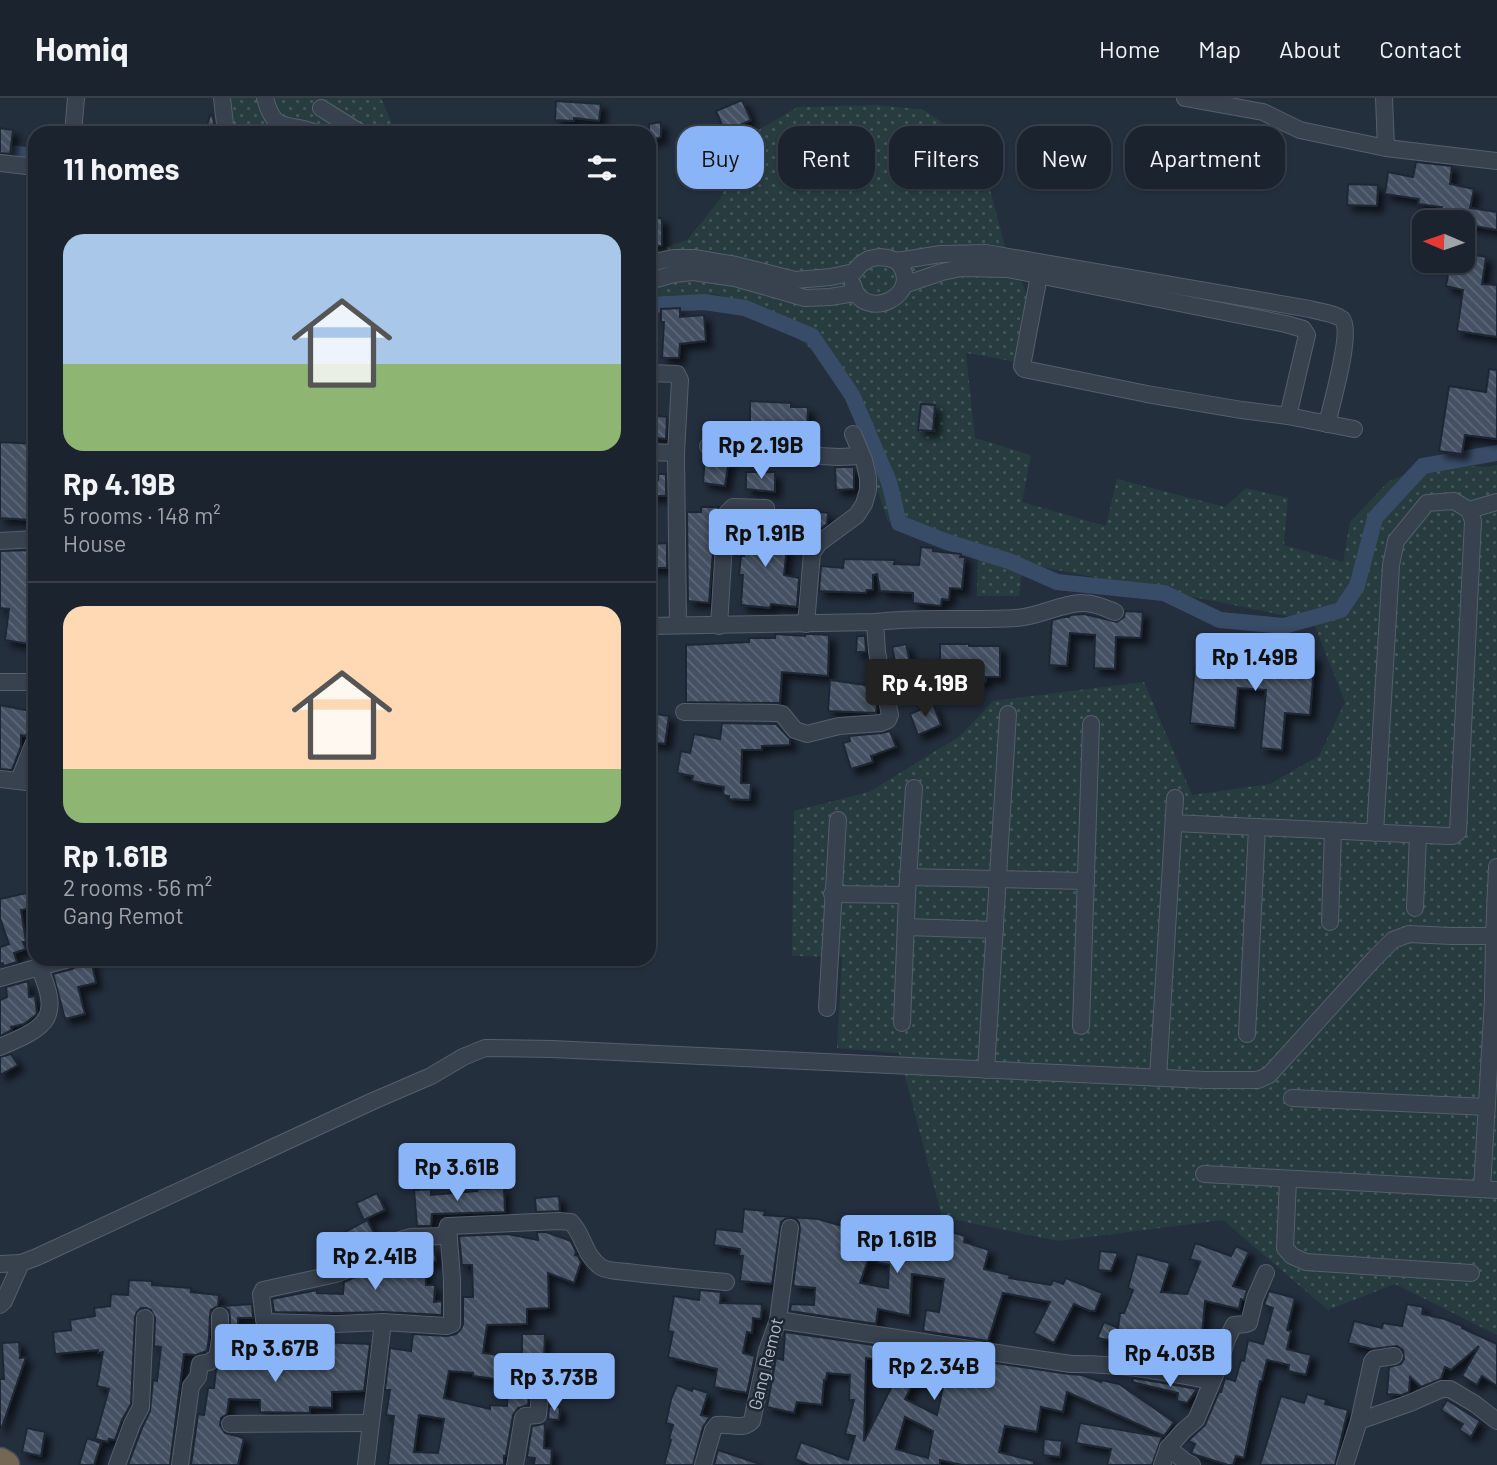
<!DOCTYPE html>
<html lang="en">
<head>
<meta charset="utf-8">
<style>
  :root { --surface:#1b232e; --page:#242b36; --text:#f1f3f6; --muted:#a0a4aa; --line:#39404a; --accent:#8ab4f8 }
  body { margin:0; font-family:Barlow,sans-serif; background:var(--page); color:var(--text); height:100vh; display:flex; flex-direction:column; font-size:26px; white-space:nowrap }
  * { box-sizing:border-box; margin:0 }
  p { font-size:23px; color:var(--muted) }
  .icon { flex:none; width:38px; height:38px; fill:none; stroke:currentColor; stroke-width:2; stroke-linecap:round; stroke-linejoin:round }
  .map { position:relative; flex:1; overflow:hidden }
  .panel { position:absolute; left:28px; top:28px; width:628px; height:840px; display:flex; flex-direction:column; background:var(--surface); border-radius:21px; box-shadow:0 2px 5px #0004,0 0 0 2px var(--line) }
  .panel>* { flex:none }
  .hud { position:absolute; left:677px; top:28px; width:665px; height:63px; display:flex; gap:14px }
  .needle { width:46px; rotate:272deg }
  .tools { position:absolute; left:1412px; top:112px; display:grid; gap:14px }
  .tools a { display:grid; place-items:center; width:63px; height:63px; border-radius:14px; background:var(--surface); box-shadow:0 2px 5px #0004,0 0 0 2px var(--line); font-size:35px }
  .price { position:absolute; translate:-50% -60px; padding:0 16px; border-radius:7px; background:var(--accent); color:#111; font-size:23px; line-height:46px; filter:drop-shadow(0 2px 4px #0008) }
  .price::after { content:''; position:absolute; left:50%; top:42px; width:21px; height:16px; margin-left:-10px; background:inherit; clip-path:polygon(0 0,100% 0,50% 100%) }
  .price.current { background:#222; color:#fff }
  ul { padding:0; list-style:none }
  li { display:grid; align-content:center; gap:14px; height:371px; padding:0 35px }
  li+li { border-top:2px solid var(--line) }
  li span { display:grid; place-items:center; height:217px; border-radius:21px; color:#555 }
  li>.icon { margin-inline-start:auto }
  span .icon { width:126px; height:126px; fill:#fffc; stroke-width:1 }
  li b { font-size:30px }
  h2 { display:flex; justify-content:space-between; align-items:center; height:84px; padding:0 35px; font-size:30px }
  .chip { padding:0 24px; border-radius:21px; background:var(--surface); box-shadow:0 2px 5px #0004,0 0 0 2px var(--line); font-size:24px; line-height:63px }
  .chip.current { background:var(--accent); color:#111 }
  header { display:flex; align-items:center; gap:42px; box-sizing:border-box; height:98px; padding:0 35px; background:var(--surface); border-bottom:2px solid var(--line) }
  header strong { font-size:33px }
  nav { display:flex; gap:38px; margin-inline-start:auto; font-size:24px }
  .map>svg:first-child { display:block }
  .grass { fill:url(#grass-dots) }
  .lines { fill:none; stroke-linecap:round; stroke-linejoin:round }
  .canal { stroke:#394c67; stroke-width:16 }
  .building { fill:url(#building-back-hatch); stroke:#1f2835; stroke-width:2; fill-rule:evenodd; filter:url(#shadow) }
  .street-casing { stroke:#565f6c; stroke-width:18 }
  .highway-casing { stroke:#434c59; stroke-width:31 }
  .street { stroke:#38414e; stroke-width:16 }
  .highway { stroke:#746855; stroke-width:28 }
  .labels { text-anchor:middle; stroke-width:5; stroke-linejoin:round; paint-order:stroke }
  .street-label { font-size:18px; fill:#b4bcc9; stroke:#1d2633 }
</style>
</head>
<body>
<header>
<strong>Homiq</strong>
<nav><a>Home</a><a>Map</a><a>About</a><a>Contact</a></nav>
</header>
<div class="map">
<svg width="1497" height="1367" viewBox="0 0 1497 1367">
  <defs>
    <pattern id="grass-dots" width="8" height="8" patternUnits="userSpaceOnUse" patternTransform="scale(1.75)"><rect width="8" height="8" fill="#263c3f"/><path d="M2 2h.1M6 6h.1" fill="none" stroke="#435659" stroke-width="1.8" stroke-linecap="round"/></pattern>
    <pattern id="building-back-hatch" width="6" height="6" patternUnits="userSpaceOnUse" patternTransform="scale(1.75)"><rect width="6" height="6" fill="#455162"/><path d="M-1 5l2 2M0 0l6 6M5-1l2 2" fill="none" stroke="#5d6877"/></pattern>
    <filter id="shadow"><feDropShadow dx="6" dy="6" stdDeviation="3.5" flood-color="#0009"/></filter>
  </defs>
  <rect width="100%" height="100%" fill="#242f3e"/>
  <!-- grass -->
  <g class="grass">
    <path d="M220 0H381L396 35H228Z"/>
    <path d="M878 7 924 12 979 50 1006 152 1036 214 1028 266 966 255 975 340 1031 357 1022 404 1106 428 1117 381 1225 409 1246 390 1288 400 1284 447 1343 464 1350 424 1389 383 1432 366 1489 369 1497 367V1237L1395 1186 1328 1212 1223 1122 1058 1143 942 1119 899 955 837 950 842 859 792 858 794 713 869 694 960 638 993 603 1144 584 1192 697 1270 686 1319 658 1345 604 1313 523 1023 465 1019 498H977L978 447 888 424 840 276 764 211 715 196 661 198 649 200V154L687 142 718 104 758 32 798 9Z"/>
  </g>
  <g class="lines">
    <!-- canal -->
    <g class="canal">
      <path d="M0 54 35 58"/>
      <path d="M649 207 704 204 745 210 812 238 852 297 889 384 899 425 947 444 1009 463 1057 484 1164 495 1220 522 1284 528 1341 512 1357 488 1375 420 1423 368 1497 355"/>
    </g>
  </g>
  <!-- building -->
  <g class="building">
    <path d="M742 2 751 22 725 34 716 13Z"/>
    <path d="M556 3 601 6 599 23 574 20V23L555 22Z"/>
    <path d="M210 17 213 18 215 35H205Z"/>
    <path d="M661 24V39L649 43V26Z"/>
    <path d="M0 30 13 32 10 56 0 55Z"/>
    <path d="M735 33 741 49 729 54 723 38Z"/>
    <path d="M1416 64 1452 68 1450 86 1474 91 1470 110 1497 114V132L1463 126V124L1440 122 1442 109 1418 106 1419 101 1385 96 1388 74 1413 79Z"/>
    <path d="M1348 86 1378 87 1377 108 1347 107Z"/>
    <rect x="649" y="120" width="13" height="28"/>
    <path d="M1470 156 1486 159 1482 186 1497 187V239L1457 233 1463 192 1446 188 1450 165 1468 168Z"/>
    <path d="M680 210V219L704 217 706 243 680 246 679 260H662L664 224H661V211Z"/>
    <path d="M1489 271 1497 272V341L1465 337 1462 356 1439 353 1449 288 1486 294Z"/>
    <path d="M750 303 791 305V309H808L807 334 788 333V345L747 340V325H750Z"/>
    <path d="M921 306 935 307 933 333 918 332Z"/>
    <path d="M652 317 667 319 666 341 649 339Z"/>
    <path d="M0 344 35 346V419L31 418V422L0 420Z"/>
    <path d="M705 358 729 360 725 388 703 385Z"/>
    <path d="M835 369H854V391L836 392Z"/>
    <path d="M746 374H775V394L746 391Z"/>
    <path d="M658 376H666V398H649V382H658Z"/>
    <path d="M701 409H719L715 427 709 505 688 503 687 414H701Z"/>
    <path d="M805 412 828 415 827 426 819 432 803 430Z"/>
    <path d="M770 419 768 445 787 448 784 477 799 480 797 509 771 506 770 510 741 507 743 477H739L741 458H744L745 420Z"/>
    <path d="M667 445V470H649V446Z"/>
    <path d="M921 449 933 450V453L961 456 960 459H965L962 491 950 490 949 502 942 501 941 508 913 505V495L880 493 877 476 873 477V492H867L866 495 819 493 821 468 843 470 844 461 895 462 894 466 919 467Z"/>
    <path d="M35 452V547L5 542 9 511 0 510V453Z"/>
    <path d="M1125 513 1143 514 1141 540 1116 539 1115 571 1094 570 1095 537 1070 535 1067 568 1049 567 1052 522 1064 519H1069L1070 517 1084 516 1117 524 1124 519Z"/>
    <path d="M775 536 805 538V536H812L829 537 828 578 782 574 780 605 686 604V547L749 544V540H775Z"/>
    <path d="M857 538H865L866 554H856Z"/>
    <path d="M906 546 911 569 940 562V546H969V548H1000V579H986V584H969V589H940V581L895 591 892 573 897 572 892 549Z"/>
    <path d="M1279 552 1292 553V556L1315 558 1310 617 1285 615 1282 652 1261 650 1266 592 1238 590 1235 630 1190 625 1195 568 1219 570 1220 564 1243 566 1244 563 1278 567Z"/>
    <path d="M830 582 873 588 877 607 876 615 828 613Z"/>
    <path d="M933 606 941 627 918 637 910 616Z"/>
    <path d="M0 607 30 613 29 620 35 621 34 632 29 633 25 638 21 637V648L12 672 0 671Z"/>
    <path d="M649 615 669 618 665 646 649 644Z"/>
    <path d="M722 625 776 626 790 641V647L762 648V652H742L741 685H751L750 702 729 701V698L723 697 724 689 692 683 693 678 677 675 681 653 690 655 694 636 720 641Z"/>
    <path d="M890 633 896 649 871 658 873 664 851 671 843 645 850 643 849 638 882 635Z"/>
    <path d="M35 793V809L21 812 26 844H23L26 851 14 855 17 864 4 868 3 865 0 866V849L9 846 0 820V801Z"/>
    <path d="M91 861 96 885 78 889 85 916 65 921 53 876 72 871 77 868 79 864Z"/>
    <path d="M28 883 29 899 35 898 37 916 24 926 11 929 12 932 0 938V902L7 899 6 889Z"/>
    <path d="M11 956 18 967 0 977V959Z"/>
    <path d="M504 1090 505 1114 432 1116 431 1128H417L414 1092 431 1091V1097L477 1093V1091Z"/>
    <path d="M377 1095 385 1112 364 1122 356 1105Z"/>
    <path d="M559 1098 560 1113 536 1114 535 1100Z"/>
    <path d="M744 1111 765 1113 764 1117 818 1121 863 1134 866 1122 915 1135 916 1130 947 1135 948 1133 965 1138 964 1144 989 1152 984 1171 1010 1177 1009 1180 1051 1187 1053 1182 1063 1186 1066 1180 1102 1195 1095 1213H1090L1074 1206 1054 1245 1034 1235 1050 1204 1003 1195 988 1243 923 1233 926 1212 939 1214 944 1181 912 1176 910 1218 878 1211 876 1226 790 1213 791 1206 814 1207 815 1190 793 1188 800 1131 799 1125 796 1121 791 1120 785 1121 781 1124 772 1186 740 1183 743 1158H739L740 1151 714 1147 716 1131 742 1134ZM868 1162 889 1167 888 1190 860 1185Z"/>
    <path d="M367 1122 377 1140 344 1157V1161L326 1166 322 1148 342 1143 339 1137Z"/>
    <path d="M537 1134H546L571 1143 576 1154 575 1157 578 1158 581 1164 574 1185 548 1175 549 1210 527 1211V1226L487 1227 483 1255 499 1257 496 1281 473 1278V1275L449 1273 444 1300 490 1311V1307L507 1308 508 1285 534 1286 530 1292 528 1307 518 1310 513 1317 506 1358H504V1367H388L394 1318 386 1317 390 1292H385L390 1250 411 1253 413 1236 447 1238 456 1236 461 1231 463 1226V1199H473L472 1167H462L459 1138 508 1136 538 1142ZM419 1317 444 1321 438 1355 414 1354Z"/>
    <path d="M1195 1145 1231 1158 1236 1148 1249 1154 1233 1188 1247 1192 1244 1202 1241 1201 1239 1211 1205 1203 1201 1248 1185 1246 1183 1267 1136 1259 1138 1247 1097 1240 1104 1224 1118 1230 1120 1215H1124L1133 1192 1128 1190 1137 1156 1170 1165 1161 1194 1187 1196 1200 1164 1190 1161Z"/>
    <path d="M418 1149H434L436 1163 425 1165 426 1187H435L434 1204 442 1203V1217L384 1214 339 1215 274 1214 272 1201 317 1192V1195L343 1196 344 1184 366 1174 405 1170V1152L418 1151Z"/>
    <path d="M1100 1153 1118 1155 1111 1173 1098 1172Z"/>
    <path d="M129 1182 152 1183V1187L191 1190V1194L219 1197 218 1208 211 1212 210 1217 209 1240 207 1253 196 1257 184 1256 170 1367H128L142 1330 150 1313 153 1282 157 1283 161 1249 154 1248 155 1220 151 1212 146 1210H141L137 1214 135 1219 131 1306 122 1322 115 1342 109 1341 108 1344 95 1341 109 1291 97 1288 103 1254 98 1255V1252L55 1256 53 1234 71 1232 70 1222 95 1218 94 1210 110 1208 111 1196 128 1197Z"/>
    <path d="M700 1192 721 1194 720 1205 762 1206 761 1221 753 1220 752 1235 747 1234 743 1255 755 1258 747 1295 714 1289 717 1271 668 1259 673 1234 668 1233 674 1198 699 1202Z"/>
    <path d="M1269 1193 1295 1200 1287 1232 1291 1233 1287 1251 1311 1257 1306 1277 1288 1273 1289 1267 1267 1262 1262 1283H1260L1244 1360 1236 1358 1233 1367H1228L1193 1356 1191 1355 1195 1346 1188 1343 1205 1327 1219 1294H1221L1225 1280 1235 1283 1241 1262 1244 1263 1248 1242 1263 1246 1273 1210 1264 1207Z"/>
    <path d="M252 1206 253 1220H238V1262H269V1235L320 1236V1244L370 1246 364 1293 332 1294V1310L310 1309V1315L260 1314V1302L229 1301 227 1316 221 1320 220 1327 225 1335 244 1340 238 1367H191L198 1316 204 1317 208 1290H214L216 1272 225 1265 227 1261 230 1241V1218L229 1212 223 1208Z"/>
    <path d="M1407 1206 1423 1209 1422 1216 1445 1221 1462 1228V1230L1497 1246V1288L1482 1278 1477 1287 1462 1278 1479 1248 1451 1272 1445 1269 1441 1281 1421 1289 1410 1279 1409 1294 1402 1297 1387 1296 1389 1269 1401 1266 1404 1261 1403 1252 1397 1248 1372 1251 1348 1245 1354 1223 1382 1230 1383 1225 1402 1228Z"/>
    <path d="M785 1234 1069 1276 1082 1277 1101 1284V1282L1119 1286 1174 1324 1164 1338 1067 1294 1063 1314 1041 1309 1037 1334 1005 1328 999 1354 1034 1363V1367H962L940 1362V1367H810L795 1361 801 1344 848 1362 855 1338 845 1336 854 1302H849L850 1277 827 1275 826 1282H824L822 1307 797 1304 794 1315 767 1309 776 1260 783 1262ZM866 1260 900 1265 890 1285 893 1286 864 1343ZM915 1282 943 1289 937 1317 905 1301ZM905 1319 933 1333 928 1360 896 1351Z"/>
    <path d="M522 1236H545L543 1279 527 1278V1258H522Z"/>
    <path d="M19 1244 20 1260 26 1259 2 1329H0V1281H4L2 1245Z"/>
    <path d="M1133 1280 1158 1284 1197 1291 1187 1305 1177 1303 1178 1295 1132 1284Z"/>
    <path d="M677 1287 692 1293 693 1290 708 1295 701 1317 710 1319 703 1329 693 1367H664L671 1342 669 1341 673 1327 666 1325 671 1301Z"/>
    <path d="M1307 1296 1326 1302 1325 1306 1348 1312 1335 1367H1260L1281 1298 1304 1305Z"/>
    <path d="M1447 1302 1480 1323 1471 1339 1459 1332 1463 1326 1441 1312Z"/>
    <path d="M549 1308 560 1309 559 1322 548 1321Z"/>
    <path d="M545 1325 544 1350 552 1351 551 1367H534L535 1360 527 1359 532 1328 539 1327Z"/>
    <path d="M1080 1325 1162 1339 1152 1367H1107L1111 1351 1076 1345Z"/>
    <path d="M27 1330 45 1334 41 1358 22 1354Z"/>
    <path d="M87 1340 101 1345 94 1367H79Z"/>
    <path d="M1044 1341 1062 1343 1060 1359 1043 1357Z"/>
    <path d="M718 1352 757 1365V1367H714Z"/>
  </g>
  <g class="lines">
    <defs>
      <g id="street">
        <path d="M222 0 226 35"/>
        <path d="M265 0C275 38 289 23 316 35"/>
        <path d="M1185 0 1263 14 1300 32 1386 50 1497 63"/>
        <path d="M1384 0 1386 50"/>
        <path d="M321 10 361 35"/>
        <path d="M73 35 76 0"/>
        <path d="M0 65 35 69"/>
        <path d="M649 165 673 160H694L736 167 795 182 831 179 854 174 861 166 869 161 879 159 888 160 897 163 941 156 986 155 1310 211C1319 214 1335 215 1342 221 1353 233 1331 308 1327 326"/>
        <path d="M1041 167 1022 268 1024 271 1147 296 1242 312 1288 318 1354 331"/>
        <path d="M649 183 674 176 693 174 735 180 805 200 830 199 855 195"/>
        <path d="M853 187C862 226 927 197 897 163"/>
        <path d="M904 187 942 174 961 170 1008 171 1286 226 1303 231 1307 237 1288 318"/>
        <path d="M649 275 677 276 680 282 676 355 678 527"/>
        <path d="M708 348 760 351 800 357 839 359 861 358"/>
        <path d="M649 354 676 355"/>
        <path d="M1469 412 1497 404"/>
        <path d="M0 443 35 441"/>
        <path d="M806 526 812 455 819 445 857 417 864 406 868 392V380L864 362 853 336"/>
        <path d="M649 528 875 524C923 518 968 523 1016 520 1039 519 1064 504 1084 505 1095 505 1105 510 1115 514"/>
        <path d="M719 528 725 428 727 415 733 409 766 410"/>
        <path d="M0 584H35"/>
        <path d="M684 614 777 615 782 616 795 632 807 636 839 628 881 625 888 622 890 617 877 554 875 524"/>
        <path d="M0 681 35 685"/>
        <path d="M19 682 35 642"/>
        <path d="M1174 725 1447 738H1453L1458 734 1473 423 1469 412 1454 403 1427 405 1396 443 1391 467 1375 735"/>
        <path d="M908 779 1086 783"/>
        <path d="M832 796 907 797"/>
        <path d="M1415 810 1418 737"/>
        <path d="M1330 824 1333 733"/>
        <path d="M906 829 995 832"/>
        <path d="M0 880 39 869"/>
        <path d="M827 910 838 722"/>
        <path d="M902 925 907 797 914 690"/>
        <path d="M1081 928 1091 626"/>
        <path d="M1247 936 1257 729"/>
        <path d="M0 949C47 929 62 921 39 869L69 861"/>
        <path d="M986 972 1008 616"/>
        <path d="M1158 980 1175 700"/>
        <path d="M1292 1000 1487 1009"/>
        <path d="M1204 1076 1497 1092"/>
        <path d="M1288 1082 1285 1150 1292 1158 1306 1164 1471 1175"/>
        <path d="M1482 1091 1493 901 1494 838"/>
        <path d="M0 1166 21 1165 37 1159 373 1003 431 978 463 959 485 950 552 951 1206 982H1258L1269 977 1374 861 1393 842 1409 836 1451 838H1494L1497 769"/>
        <path d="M0 1207 4 1203 21 1165"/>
        <path d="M778 1222 1071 1266C1119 1265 1165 1274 1212 1283"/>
        <path d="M383 1224 447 1228 452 1226V1181L448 1128"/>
        <path d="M1359 1323 1410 1305 1442 1291H1450L1475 1306 1497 1323"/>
        <path d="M230 1326 370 1325"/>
        <path d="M1168 1350 1186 1364 1192 1367"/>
        <path d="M117 1367 132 1326 141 1309 145 1220"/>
        <path d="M180 1367 191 1288 198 1279 200 1266 209 1264 217 1259 220 1241V1218"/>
        <path d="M366 1367 383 1224 336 1226 267 1224 264 1222 261 1196 263 1192 336 1176 356 1168 394 1144 411 1139 442 1138 445 1137 448 1128 559 1123 571 1124C584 1137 584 1158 601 1169 607 1173 619 1173 627 1174 660 1178 693 1181 726 1184"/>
        <path d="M515 1367 523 1320 525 1318 538 1317 540 1294"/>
        <path d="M703 1367 713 1332 717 1327C729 1325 743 1333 752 1323L767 1253 778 1222 790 1130"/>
        <path d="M1162 1367 1168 1350 1183 1333 1196 1322 1217 1272 1227 1241 1234 1227 1246 1226 1249 1225 1255 1200 1266 1175"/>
        <path d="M1345 1367 1359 1323 1372 1264 1374 1261 1394 1258"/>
      </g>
      <path id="highway" d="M0 1364 5 1367"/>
    </defs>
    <!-- street casing -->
    <use href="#street" class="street-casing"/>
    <!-- highway casing -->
    <use href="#highway" class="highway-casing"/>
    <!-- street -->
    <use href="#street" class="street"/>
    <!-- highway -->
    <use href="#highway" class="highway"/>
  </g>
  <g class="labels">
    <!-- street labels -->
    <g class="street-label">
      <text transform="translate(766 1266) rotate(-76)" y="6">Gang Remot</text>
    </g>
  </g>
</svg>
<div class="tools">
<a><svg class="needle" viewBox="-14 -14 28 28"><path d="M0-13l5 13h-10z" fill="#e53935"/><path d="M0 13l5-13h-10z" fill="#a0a4aa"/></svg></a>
</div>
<b class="price" style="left:761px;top:383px">Rp 2.19B</b>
<b class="price" style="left:765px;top:471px">Rp 1.91B</b>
<b class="price" style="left:1255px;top:595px">Rp 1.49B</b>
<b class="price current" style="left:925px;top:621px">Rp 4.19B</b>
<b class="price" style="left:457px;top:1105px">Rp 3.61B</b>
<b class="price" style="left:897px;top:1177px">Rp 1.61B</b>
<b class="price" style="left:375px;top:1194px">Rp 2.41B</b>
<b class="price" style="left:275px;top:1286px">Rp 3.67B</b>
<b class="price" style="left:1170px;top:1291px">Rp 4.03B</b>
<b class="price" style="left:934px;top:1304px">Rp 2.34B</b>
<b class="price" style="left:554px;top:1315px">Rp 3.73B</b>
<div class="hud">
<a class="chip current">Buy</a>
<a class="chip">Rent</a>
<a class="chip">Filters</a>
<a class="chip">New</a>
<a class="chip">Apartment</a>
</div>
<section class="panel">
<h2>11 homes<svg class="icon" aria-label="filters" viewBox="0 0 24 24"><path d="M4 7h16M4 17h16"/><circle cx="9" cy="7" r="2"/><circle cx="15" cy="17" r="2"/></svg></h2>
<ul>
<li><span style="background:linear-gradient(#a9c7e8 60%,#8fb573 0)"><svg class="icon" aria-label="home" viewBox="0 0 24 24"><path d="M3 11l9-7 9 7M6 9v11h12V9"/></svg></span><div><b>Rp 4.19B</b><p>5 rooms · 148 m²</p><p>House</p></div></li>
<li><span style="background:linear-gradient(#ffd9b3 75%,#8fb573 0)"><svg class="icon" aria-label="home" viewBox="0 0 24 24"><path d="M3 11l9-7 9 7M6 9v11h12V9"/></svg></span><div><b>Rp 1.61B</b><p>2 rooms · 56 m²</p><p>Gang Remot</p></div></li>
</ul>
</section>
</div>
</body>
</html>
